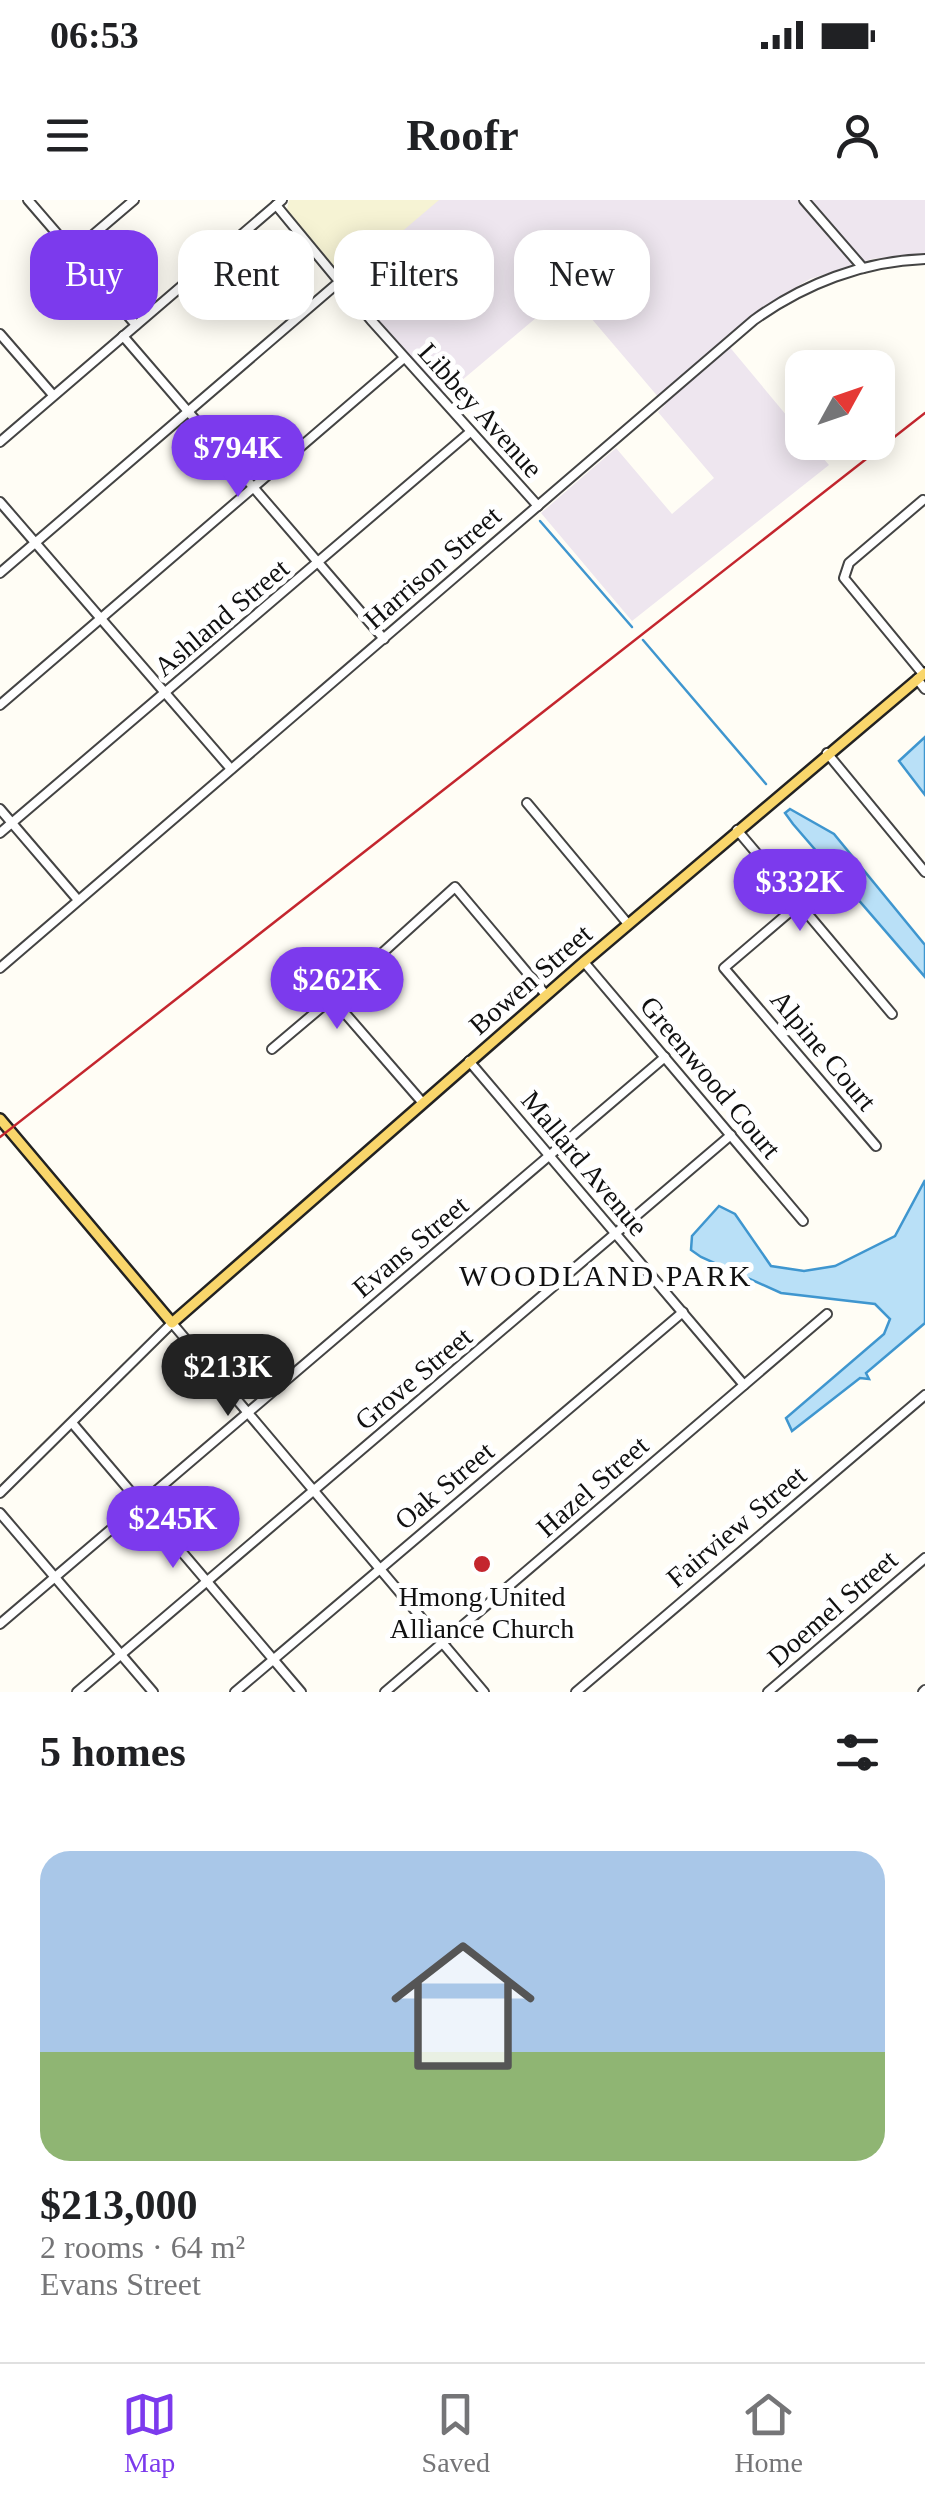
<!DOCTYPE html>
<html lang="en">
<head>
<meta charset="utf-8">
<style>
  :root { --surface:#fff; --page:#f6f6f6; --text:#202124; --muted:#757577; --line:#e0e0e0; --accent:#7c3aed }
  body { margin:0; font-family:"Times New Roman",serif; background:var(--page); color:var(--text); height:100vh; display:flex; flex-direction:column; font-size:38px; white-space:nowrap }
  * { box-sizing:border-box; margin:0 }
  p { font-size:32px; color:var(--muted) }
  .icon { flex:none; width:55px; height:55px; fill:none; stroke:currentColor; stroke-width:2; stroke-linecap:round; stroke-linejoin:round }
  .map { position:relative; height:1492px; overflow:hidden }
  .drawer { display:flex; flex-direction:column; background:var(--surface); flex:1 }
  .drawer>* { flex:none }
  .hud { position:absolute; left:30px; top:30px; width:865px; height:90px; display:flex; gap:20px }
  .needle { width:65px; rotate:50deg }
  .buttons { position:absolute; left:785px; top:150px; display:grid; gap:20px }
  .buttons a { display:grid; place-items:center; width:110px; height:110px; border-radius:20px; background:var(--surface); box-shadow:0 5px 25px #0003; font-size:50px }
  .price { position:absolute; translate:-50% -85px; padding:0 22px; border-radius:35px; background:var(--accent); color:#fff; font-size:32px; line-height:65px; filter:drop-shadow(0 2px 5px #0008) }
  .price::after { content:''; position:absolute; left:50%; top:60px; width:30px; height:22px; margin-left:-15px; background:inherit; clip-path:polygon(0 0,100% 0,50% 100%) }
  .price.active { background:#222; color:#fff }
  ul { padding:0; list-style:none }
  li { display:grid; align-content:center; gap:20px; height:530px; padding:0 40px }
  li+li { border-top:2px solid var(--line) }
  li span { display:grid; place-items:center; height:310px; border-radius:30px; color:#555 }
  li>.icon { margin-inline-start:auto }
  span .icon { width:180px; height:180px; fill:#fffc; stroke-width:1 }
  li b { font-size:42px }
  h2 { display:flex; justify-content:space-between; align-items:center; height:120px; padding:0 40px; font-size:42px }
  .tag { padding:0 35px; border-radius:30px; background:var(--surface); box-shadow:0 5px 25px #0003; font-size:35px; line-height:90px }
  .tag.active { background:var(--accent); color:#fff }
  .status { display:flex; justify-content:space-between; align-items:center; height:70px; padding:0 50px; background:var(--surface); direction:ltr }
  .status svg { height:28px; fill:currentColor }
  header { display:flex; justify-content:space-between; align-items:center; height:130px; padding:0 40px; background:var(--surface); font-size:45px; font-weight:600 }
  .dock { display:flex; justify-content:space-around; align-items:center; height:140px; border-top:2px solid var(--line); background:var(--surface); font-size:28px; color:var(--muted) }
  .dock a { display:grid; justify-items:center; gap:5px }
  .dock .active { color:var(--accent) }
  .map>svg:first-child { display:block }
  .industrial { fill:#eee6ef }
  .farmland { fill:#f6f3d4 }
  .water { fill:#b9e0f7; stroke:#3f96cf; stroke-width:2.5 }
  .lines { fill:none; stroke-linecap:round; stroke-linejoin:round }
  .stream { stroke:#3f96cf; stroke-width:2.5 }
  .minor-casing { stroke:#444; stroke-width:12 }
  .major-casing { stroke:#222; stroke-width:14 }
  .minor { stroke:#fff; stroke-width:8 }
  .major { stroke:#f9d66b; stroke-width:9 }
  .rail { stroke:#c4262e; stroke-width:2.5 }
  .poi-dot { fill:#c4262e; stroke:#fff; stroke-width:4 }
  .labels { text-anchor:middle; stroke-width:10; stroke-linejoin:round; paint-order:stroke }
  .street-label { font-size:28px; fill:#111; stroke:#fff }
  .poi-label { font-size:28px; fill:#111; stroke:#fff }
  .neighbourhood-label { font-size:30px; letter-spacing:2.5px; fill:#111; stroke:#fff }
</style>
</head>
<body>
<div class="status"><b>06:53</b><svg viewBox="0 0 49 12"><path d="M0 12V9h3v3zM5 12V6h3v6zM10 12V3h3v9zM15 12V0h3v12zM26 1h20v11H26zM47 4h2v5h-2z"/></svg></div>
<header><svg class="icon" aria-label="menu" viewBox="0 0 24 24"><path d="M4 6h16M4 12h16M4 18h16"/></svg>Roofr<svg class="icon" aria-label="person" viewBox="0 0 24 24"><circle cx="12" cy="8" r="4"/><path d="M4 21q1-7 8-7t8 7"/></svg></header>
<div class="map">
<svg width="925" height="1492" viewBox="0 0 925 1492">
  <rect width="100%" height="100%" fill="#fffdf5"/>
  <!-- industrial -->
  <path class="industrial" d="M437 0H925V53L872 59 810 79 767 104 723 139 802 234V242L810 243 829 265 632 421 541 313 616 248 672 314 714 278 658 212 665 205 568 91 442 197 343 79Z"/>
  <!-- farmland -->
  <path class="farmland" d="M289 0H439L344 81 292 17 287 9Z"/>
  <!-- water -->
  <g class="water">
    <path d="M925 537V595L899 561Z"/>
    <path d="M790 609 834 634 925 745V777L793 624 785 613Z"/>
    <path d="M925 980V1123L866 1173 869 1179 860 1178 792 1231 786 1218 884 1134 890 1119 875 1104 781 1093 701 1057 691 1050 692 1036 719 1006 735 1014 771 1066 804 1071 835 1066 895 1036Z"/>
  </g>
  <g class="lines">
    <!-- stream -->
    <g class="stream">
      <path d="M540 321 632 427"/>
      <path d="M643 440 766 584"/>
    </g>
    <defs>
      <g id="minor">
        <path d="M28 0 136 125"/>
        <path d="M804 0 863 68"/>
        <path d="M276 5 371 120 538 306"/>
        <path d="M73 52 134 0"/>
        <path d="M0 134 53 195"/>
        <path d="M123 136 384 439"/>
        <path d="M0 242 282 0"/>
        <path d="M0 302 231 569"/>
        <path d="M0 373 339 82"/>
        <path d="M923 474 844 378 849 363 923 300"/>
        <path d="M917 479 925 489"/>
        <path d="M0 505 404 158"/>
        <path d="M827 553 925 672"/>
        <path d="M527 603 628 724"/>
        <path d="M0 609 78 700"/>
        <path d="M737 630 892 814"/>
        <path d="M0 633 469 233"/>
        <path d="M799 704 724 768 876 946"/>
        <path d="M584 762 803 1021"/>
        <path d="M0 768 754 120C804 84 863 61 925 59"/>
        <path d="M272 849 336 795"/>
        <path d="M469 861 744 1185"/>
        <path d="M422 902 337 804 336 795 455 687 546 795"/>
        <path d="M73 1224 301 1492"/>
        <path d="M0 1293 172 1123 484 1492"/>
        <path d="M0 1313 153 1492"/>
        <path d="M0 1424 665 857"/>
        <path d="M77 1492 731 935"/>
        <path d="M235 1492 683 1112"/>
        <path d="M385 1492 827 1114"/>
        <path d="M576 1492 925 1195"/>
        <path d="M768 1492 925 1358"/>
        <path d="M923 1492 925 1490"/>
      </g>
      <path id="major" d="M0 919 172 1123 584 762 925 473"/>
    </defs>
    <!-- minor casing -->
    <use href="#minor" class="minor-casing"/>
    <!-- major casing -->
    <use href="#major" class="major-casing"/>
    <!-- minor -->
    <use href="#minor" class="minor"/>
    <!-- major -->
    <use href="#major" class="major"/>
    <!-- rail -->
    <path class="rail" d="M0 937 925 213"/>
  </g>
  <!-- markers -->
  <circle class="poi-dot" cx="482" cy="1364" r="10"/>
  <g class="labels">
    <!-- street labels -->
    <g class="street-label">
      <text transform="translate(481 210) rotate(48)" y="10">Libbey Avenue</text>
      <text transform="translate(432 367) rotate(-41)" y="10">Harrison Street</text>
      <text transform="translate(221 417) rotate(-40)" y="10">Ashland Street</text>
      <text transform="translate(530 779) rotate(-41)" y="10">Bowen Street</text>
      <text transform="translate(824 850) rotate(50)" y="10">Alpine Court</text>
      <text transform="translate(711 877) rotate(50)" y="10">Greenwood Court</text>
      <text transform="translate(585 963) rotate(50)" y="10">Mallard Avenue</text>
      <text transform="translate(410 1046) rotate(-40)" y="10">Evans Street</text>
      <text transform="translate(413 1178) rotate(-40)" y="10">Grove Street</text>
      <text transform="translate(444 1285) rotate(-40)" y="10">Oak Street</text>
      <text transform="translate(592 1286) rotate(-41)" y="10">Hazel Street</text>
      <text transform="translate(736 1326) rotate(-40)" y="10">Fairview Street</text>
      <text transform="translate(832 1408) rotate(-41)" y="10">Doemel Street</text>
    </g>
    <!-- poi labels -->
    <g class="poi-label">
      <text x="482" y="1406">Hmong United<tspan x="482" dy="32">Alliance Church</tspan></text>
    </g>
    <!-- neighbourhood labels -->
    <g class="neighbourhood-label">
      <text x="606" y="1086">WOODLAND PARK</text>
    </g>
  </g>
</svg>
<div class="buttons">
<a><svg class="needle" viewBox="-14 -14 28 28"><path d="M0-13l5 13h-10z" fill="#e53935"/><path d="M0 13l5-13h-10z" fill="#757577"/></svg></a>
</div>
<b class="price" style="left:238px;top:300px">$794K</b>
<b class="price" style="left:800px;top:734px">$332K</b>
<b class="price" style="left:337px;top:832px">$262K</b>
<b class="price active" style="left:228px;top:1219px">$213K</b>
<b class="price" style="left:173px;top:1371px">$245K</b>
<div class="hud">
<a class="tag active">Buy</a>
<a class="tag">Rent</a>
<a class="tag">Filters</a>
<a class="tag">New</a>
</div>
</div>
<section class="drawer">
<h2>5 homes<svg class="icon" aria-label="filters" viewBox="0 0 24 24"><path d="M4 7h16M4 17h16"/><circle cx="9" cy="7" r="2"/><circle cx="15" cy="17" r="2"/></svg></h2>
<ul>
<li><span style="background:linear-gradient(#a9c7e8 65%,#8fb573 0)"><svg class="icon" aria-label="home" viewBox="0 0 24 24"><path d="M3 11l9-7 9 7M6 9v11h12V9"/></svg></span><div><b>$213,000</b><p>2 rooms · 64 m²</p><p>Evans Street</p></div></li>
</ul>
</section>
<nav class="dock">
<a class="active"><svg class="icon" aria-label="map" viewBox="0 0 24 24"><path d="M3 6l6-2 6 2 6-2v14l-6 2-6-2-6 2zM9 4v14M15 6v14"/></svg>Map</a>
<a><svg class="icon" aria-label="saved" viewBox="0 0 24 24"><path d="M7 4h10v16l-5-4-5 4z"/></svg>Saved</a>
<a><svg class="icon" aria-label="home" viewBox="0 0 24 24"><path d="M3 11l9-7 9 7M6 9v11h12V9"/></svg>Home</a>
</nav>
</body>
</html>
